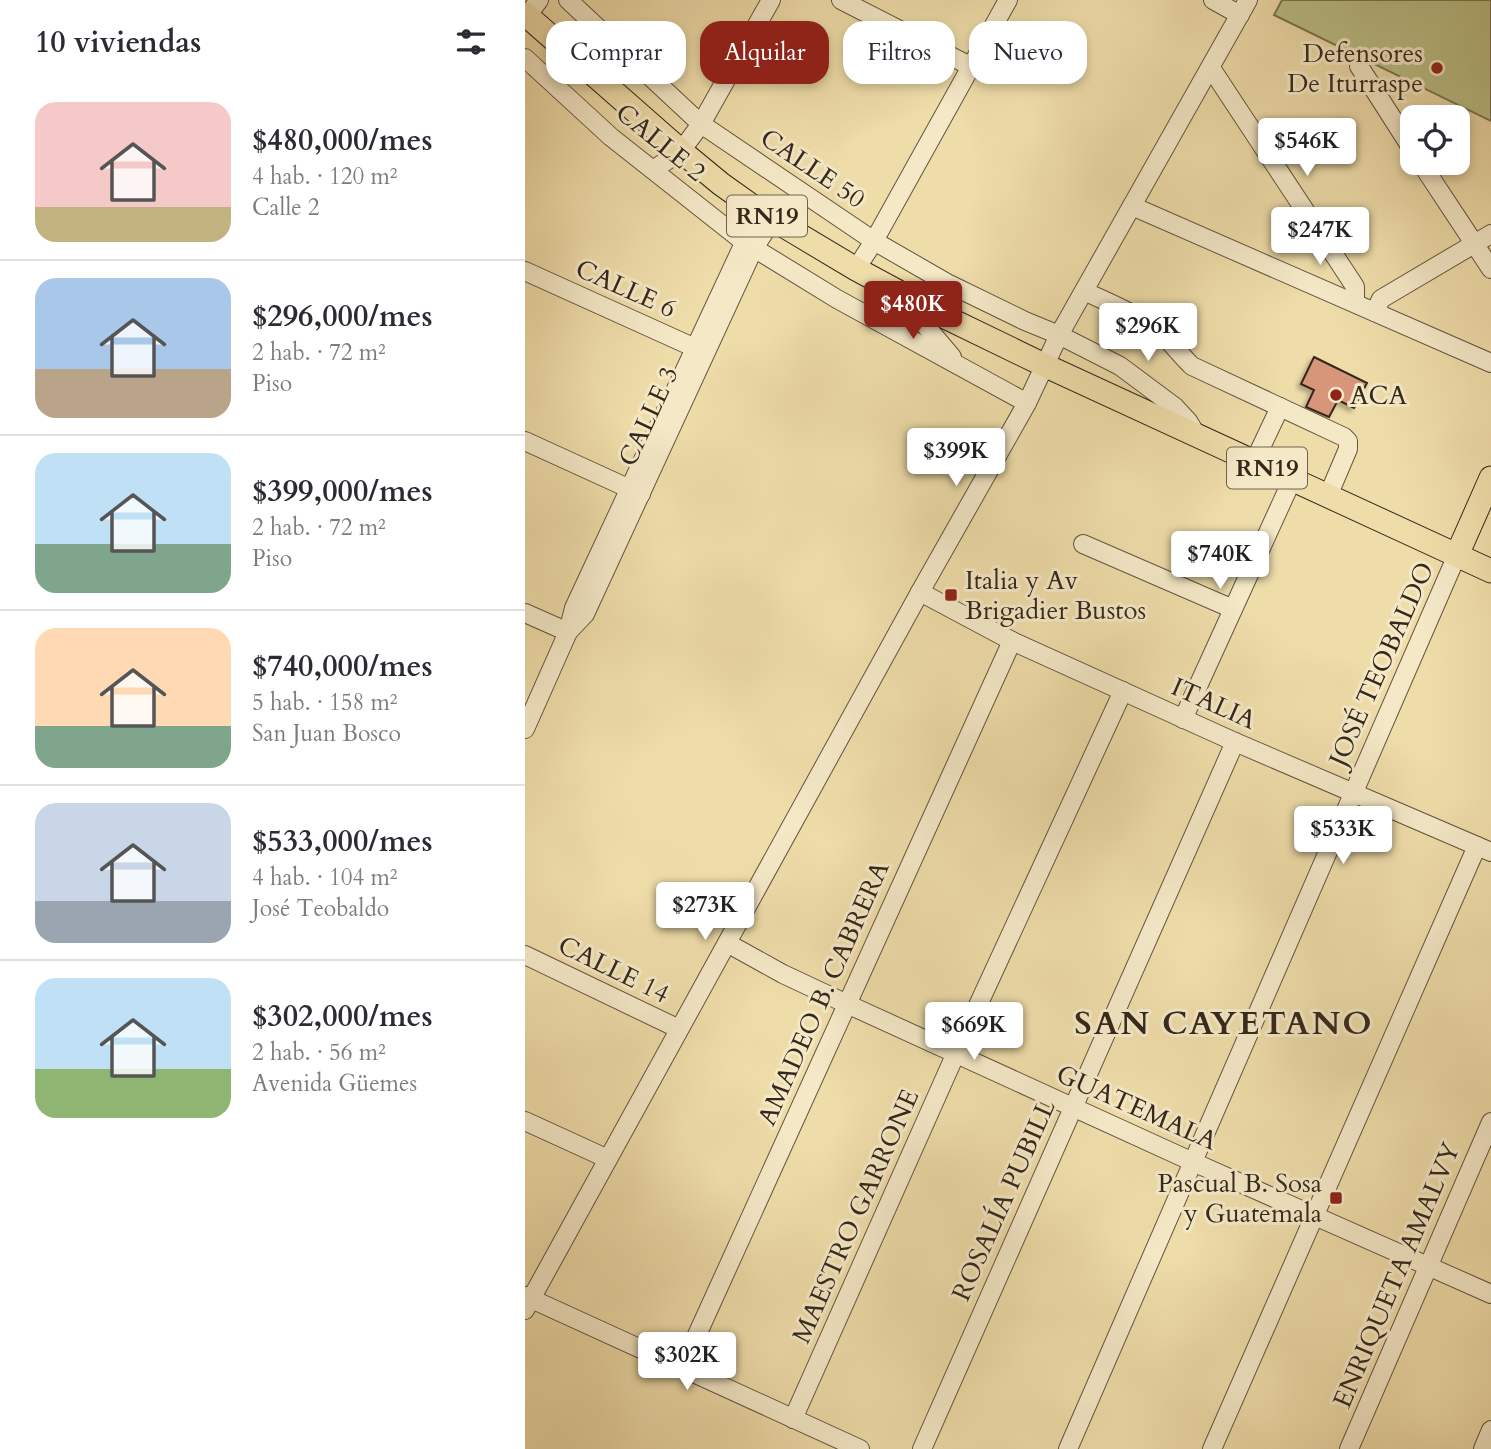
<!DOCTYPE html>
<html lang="es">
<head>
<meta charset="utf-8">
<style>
  :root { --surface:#fff; --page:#f2f2f3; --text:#2b2b33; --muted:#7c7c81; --line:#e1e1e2; --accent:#8f2418 }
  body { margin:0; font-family:Cardo,serif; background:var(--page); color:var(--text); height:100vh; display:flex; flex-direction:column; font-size:26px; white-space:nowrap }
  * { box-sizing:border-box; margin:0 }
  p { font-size:23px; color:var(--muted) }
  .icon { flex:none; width:38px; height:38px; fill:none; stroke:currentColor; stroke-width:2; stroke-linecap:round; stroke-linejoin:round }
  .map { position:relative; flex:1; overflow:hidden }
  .drawer { display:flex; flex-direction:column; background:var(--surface); width:525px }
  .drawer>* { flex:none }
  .hud { position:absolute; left:21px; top:21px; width:665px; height:63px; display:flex; gap:14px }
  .buttons { position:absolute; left:875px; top:105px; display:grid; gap:14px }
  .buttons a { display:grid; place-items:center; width:70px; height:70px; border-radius:14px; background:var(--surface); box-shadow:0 4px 10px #0003; font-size:35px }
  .price { position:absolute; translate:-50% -60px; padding:0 16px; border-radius:7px; background:#fff; color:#222; font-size:23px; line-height:46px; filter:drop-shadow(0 2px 4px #0008) }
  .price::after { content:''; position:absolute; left:50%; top:42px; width:21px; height:16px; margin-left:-10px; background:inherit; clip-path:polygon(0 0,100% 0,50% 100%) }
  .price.active { background:var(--accent); color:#fff }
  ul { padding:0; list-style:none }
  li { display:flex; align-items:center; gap:21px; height:175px; padding:0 35px }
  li+li { border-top:2px solid var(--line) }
  li span { display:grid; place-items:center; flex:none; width:196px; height:140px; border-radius:21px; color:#555 }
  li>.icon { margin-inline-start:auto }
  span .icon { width:84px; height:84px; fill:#fffc; stroke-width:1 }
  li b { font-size:30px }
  h2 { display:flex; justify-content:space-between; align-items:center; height:84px; padding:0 35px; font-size:30px }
  .pill { padding:0 24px; border-radius:21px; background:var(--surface); box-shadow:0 4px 10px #0003; font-size:24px; line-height:63px }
  .pill.active { background:var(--accent); color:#fff }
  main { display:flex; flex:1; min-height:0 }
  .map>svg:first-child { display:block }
  .green { fill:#bbbf86; stroke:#787450; stroke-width:2 }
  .building { fill:#d79679; stroke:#34281b; stroke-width:2; filter:url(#shadow) }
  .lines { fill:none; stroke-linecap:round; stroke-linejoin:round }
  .minor-casing { stroke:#62553e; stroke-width:20 }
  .major-casing { stroke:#34281b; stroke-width:25 }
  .minor { stroke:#f4e8c7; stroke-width:18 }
  .major { stroke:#eedca9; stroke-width:23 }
  .poi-dot { fill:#8f2418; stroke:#f4e8c7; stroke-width:2.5 }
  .labels { text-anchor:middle; stroke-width:6; stroke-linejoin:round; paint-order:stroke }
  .shield { fill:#f4e8c7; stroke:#6e624f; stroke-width:2 }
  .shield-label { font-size:24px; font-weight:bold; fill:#34281b }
  .poi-label { font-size:26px; fill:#34281b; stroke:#f4e8c7; text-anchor:end }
  .street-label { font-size:26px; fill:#34281b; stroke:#f4e8c7 }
  .district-label { font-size:33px; font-weight:bold; letter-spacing:2px; fill:#34281b; stroke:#f4e8c7 }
</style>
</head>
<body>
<main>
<section class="drawer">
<h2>10 viviendas<svg class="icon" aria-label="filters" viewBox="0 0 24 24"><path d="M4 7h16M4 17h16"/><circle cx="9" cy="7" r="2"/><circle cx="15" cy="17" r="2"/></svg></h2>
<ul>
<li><span style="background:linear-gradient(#f6c9c9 75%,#c2b280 0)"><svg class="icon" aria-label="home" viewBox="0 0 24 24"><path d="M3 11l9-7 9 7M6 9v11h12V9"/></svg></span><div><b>$480,000/mes</b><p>4 hab. · 120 m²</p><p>Calle 2</p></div></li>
<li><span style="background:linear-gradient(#a9c7e8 65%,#b9a48a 0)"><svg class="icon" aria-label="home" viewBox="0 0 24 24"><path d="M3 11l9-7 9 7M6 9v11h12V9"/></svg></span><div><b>$296,000/mes</b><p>2 hab. · 72 m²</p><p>Piso</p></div></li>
<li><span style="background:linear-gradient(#bfe0f5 65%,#7fa58c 0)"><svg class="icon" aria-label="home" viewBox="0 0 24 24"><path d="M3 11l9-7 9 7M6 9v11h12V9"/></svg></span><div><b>$399,000/mes</b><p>2 hab. · 72 m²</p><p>Piso</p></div></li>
<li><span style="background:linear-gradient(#ffd9b3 70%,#7fa58c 0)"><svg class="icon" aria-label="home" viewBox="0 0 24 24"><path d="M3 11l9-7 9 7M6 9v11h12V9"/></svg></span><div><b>$740,000/mes</b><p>5 hab. · 158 m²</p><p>San Juan Bosco</p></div></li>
<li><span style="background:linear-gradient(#c9d6e8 70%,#9aa5b1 0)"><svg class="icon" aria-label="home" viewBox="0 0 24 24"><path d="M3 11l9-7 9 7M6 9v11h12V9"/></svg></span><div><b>$533,000/mes</b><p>4 hab. · 104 m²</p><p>José Teobaldo</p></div></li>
<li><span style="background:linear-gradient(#bfe0f5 65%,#8fb573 0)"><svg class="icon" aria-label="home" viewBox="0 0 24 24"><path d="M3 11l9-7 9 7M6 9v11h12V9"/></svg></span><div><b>$302,000/mes</b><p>2 hab. · 56 m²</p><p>Avenida Güemes</p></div></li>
</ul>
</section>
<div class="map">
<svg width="966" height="1449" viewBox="0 0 966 1449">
  <defs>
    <filter id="shadow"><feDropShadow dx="-3.5" dy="3.5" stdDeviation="2" flood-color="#0004"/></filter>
  </defs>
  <rect width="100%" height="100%" fill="#eedca9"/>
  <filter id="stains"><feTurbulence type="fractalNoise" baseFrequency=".00286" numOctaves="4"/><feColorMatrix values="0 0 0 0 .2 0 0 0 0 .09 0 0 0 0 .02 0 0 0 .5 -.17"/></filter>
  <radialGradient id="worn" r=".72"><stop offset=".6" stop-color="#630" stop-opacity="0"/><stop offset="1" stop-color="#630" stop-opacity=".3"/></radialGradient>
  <!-- green -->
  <path class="green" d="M757 0H966V121L749 15Z"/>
  <!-- building -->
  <path class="building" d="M789 357 842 383 829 408 813 400 804 417 781 407 789 390 776 384Z"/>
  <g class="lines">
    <defs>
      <g id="minor">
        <path d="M43 0 176 124 349 241 422 283 500 321 534 335 595 366 650 407 663 421 672 436"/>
        <path d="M316 0 447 67"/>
        <path d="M688 0 715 15"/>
        <path d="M0 19 14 0"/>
        <path d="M0 58 86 137 219 242 312 299 502 403"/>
        <path d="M834 66 887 149"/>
        <path d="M686 68 827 282 830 287V303"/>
        <path d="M896 163 966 269"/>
        <path d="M128 170 156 151 176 124 246 0"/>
        <path d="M607 206 966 363"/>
        <path d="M234 211 49 608 43 632 60 614 229 248 240 231 251 222"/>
        <path d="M331 269 349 241 483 0"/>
        <path d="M0 271 179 352"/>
        <path d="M559 291C584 303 610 313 632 330 645 340 655 355 667 366L819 437 823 441V449L803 496"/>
        <path d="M377 298 427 357"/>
        <path d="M850 312 856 299 966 234"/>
        <path d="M0 441 116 494"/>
        <path d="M729 462 755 407"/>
        <path d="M558 544 708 609"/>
        <path d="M395 592 487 641 710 742 966 852"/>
        <path d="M0 613 43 632 0 729"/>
        <path d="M658 719 767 480"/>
        <path d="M202 943 258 974 322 1004 668 1162 966 1294"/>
        <path d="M0 955 154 1029"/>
        <path d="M0 1121 83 1159"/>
        <path d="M0 1296 335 1449"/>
        <path d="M0 1310 395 592 502 403 534 335 723 0"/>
        <path d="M157 1368 487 641"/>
        <path d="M268 1419 431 1053 598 691"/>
        <path d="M397 1449 710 742"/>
        <path d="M543 1449 932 555"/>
        <path d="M687 1449 952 846"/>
        <path d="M824 1449 966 1122"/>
        <path d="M958 1449 966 1430"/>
      </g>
      <g id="major">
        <path d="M0 14 156 151 196 184 234 211 331 269 420 317 519 365 966 571"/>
        <path d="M932 555 966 478"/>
      </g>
    </defs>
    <!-- minor casing -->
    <use href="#minor" class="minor-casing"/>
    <!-- major casing -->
    <use href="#major" class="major-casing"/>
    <!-- minor -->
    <use href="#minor" class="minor"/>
    <!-- major -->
    <use href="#major" class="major"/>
  </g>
  <!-- markers -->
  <g class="poi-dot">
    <circle cx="912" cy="68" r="7"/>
    <circle cx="811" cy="395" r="7"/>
    <rect x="419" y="588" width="14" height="14" rx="3.5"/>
    <rect x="804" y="1191" width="14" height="14" rx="3.5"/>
  </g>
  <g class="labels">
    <!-- shield labels -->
    <g class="shield">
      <rect x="202" y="195.5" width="80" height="41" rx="5"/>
      <rect x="702" y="447.5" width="80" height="41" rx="5"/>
    </g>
    <g class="shield-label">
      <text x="242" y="224">RN19</text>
      <text x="742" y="476">RN19</text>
    </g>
    <!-- poi labels -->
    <g class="poi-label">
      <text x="898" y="62">Defensores<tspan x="898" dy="30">De Iturraspe</tspan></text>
      <text x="825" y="404" text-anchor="start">ACA</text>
      <text x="440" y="589" text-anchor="start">Italia y Av<tspan x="440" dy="30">Brigadier Bustos</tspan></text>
      <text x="797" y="1192">Pascual B. Sosa<tspan x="797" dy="30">y Guatemala</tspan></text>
    </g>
    <!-- street labels -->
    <g class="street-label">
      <text transform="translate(136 142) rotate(39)" y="9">CALLE 2</text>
      <text transform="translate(288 168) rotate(34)" y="9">CALLE 50</text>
      <text transform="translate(101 288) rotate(24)" y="9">CALLE 6</text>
      <text transform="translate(123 416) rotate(-65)" y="9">CALLE 3</text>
      <text transform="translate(856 664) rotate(-66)" y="9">JOSÉ TEOBALDO</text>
      <text transform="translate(689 703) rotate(24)" y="9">ITALIA</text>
      <text transform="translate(89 969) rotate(26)" y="9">CALLE 14</text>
      <text transform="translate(298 993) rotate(-66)" y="9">AMADEO B. CABRERA</text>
      <text transform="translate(612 1107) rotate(24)" y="9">GUATEMALA</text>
      <text transform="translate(478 1200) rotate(-66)" y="9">ROSALÍA PUBILL</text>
      <text transform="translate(330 1216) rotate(-66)" y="9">MAESTRO GARRONE</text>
      <text transform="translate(871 1275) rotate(-67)" y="9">ENRIQUETA AMALVY</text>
    </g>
    <!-- district labels -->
    <g class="district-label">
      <text x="699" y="1034">SAN CAYETANO</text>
    </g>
  </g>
  <rect width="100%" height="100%" filter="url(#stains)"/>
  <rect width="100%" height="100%" fill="url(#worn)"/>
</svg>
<div class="buttons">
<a><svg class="icon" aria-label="locate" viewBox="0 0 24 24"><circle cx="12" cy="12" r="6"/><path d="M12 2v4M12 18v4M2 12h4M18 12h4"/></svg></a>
</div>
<b class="price" style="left:782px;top:178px">$546K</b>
<b class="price" style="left:795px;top:267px">$247K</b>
<b class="price active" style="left:388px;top:341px">$480K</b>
<b class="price" style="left:623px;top:363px">$296K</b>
<b class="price" style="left:431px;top:488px">$399K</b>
<b class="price" style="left:695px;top:591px">$740K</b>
<b class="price" style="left:818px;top:866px">$533K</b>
<b class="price" style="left:180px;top:942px">$273K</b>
<b class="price" style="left:449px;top:1062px">$669K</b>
<b class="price" style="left:162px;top:1392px">$302K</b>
<div class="hud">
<a class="pill">Comprar</a>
<a class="pill active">Alquilar</a>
<a class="pill">Filtros</a>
<a class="pill">Nuevo</a>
</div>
</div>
</main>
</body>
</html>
